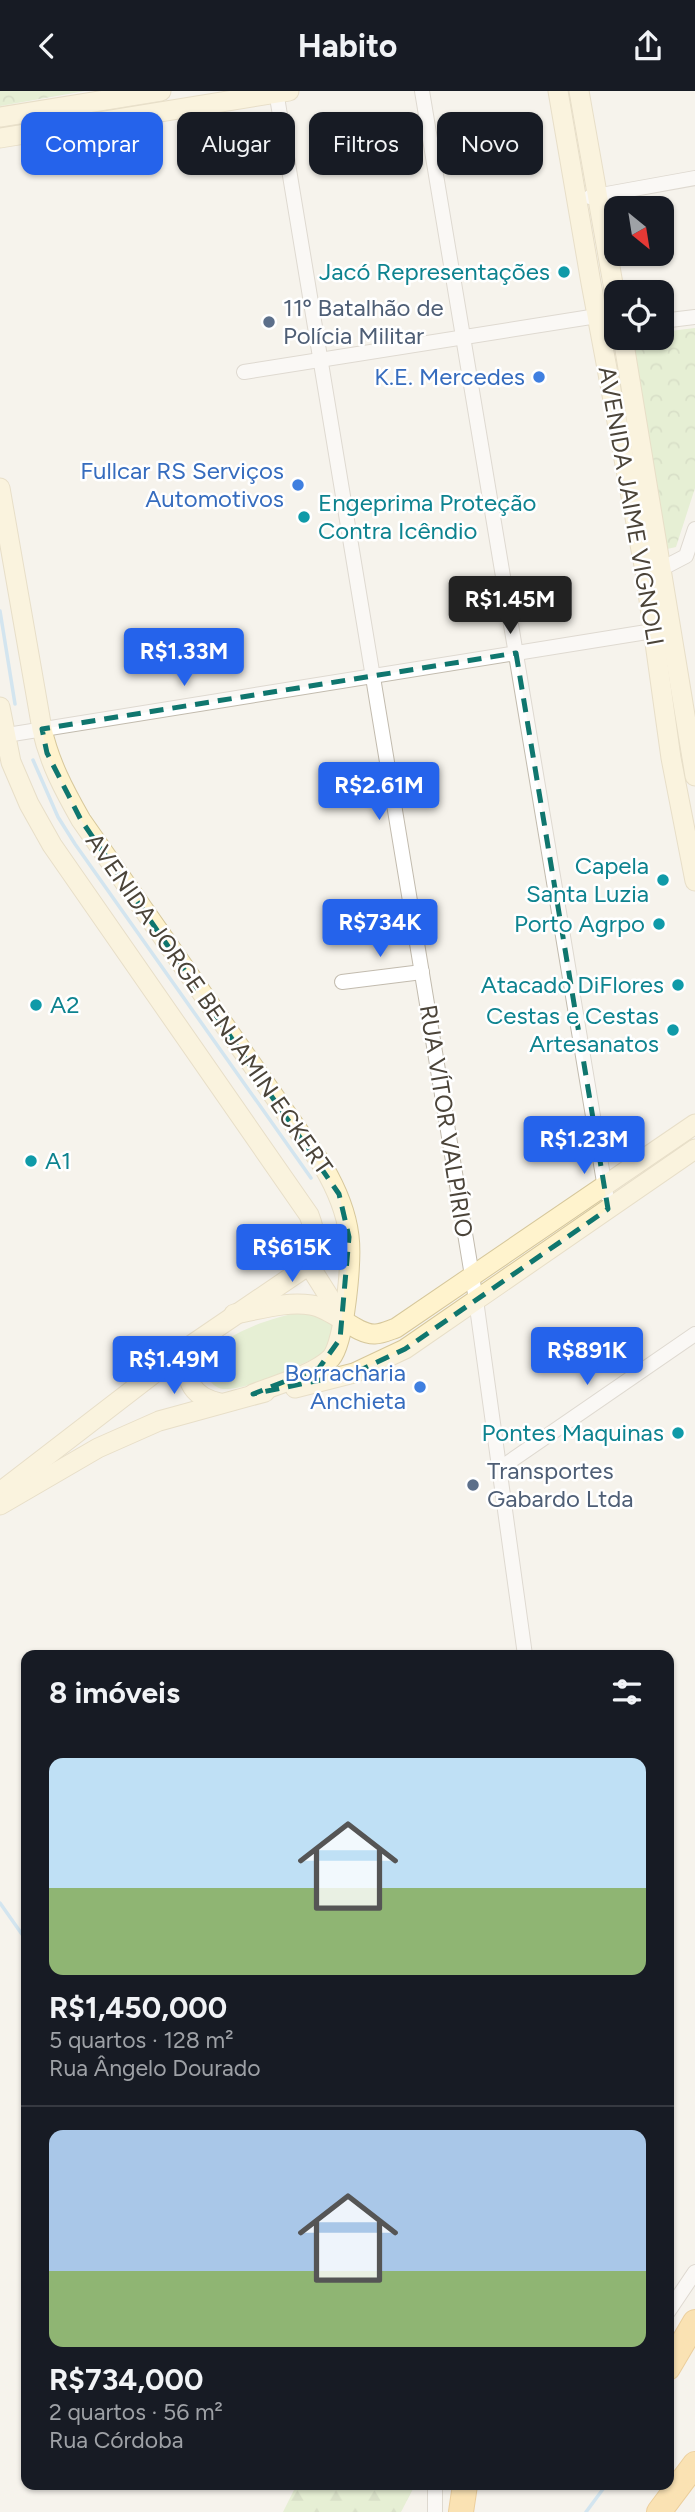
<!DOCTYPE html>
<html lang="pt">
<head>
<meta charset="utf-8">
<style>
  :root { --surface:#171b24; --page:#20242c; --text:#f1f3f6; --muted:#9ea1a6; --line:#363941; --accent:#2563eb }
  body { margin:0; font-family:Figtree,sans-serif; background:var(--page); color:var(--text); height:100vh; display:flex; flex-direction:column; font-size:26px; white-space:nowrap }
  * { box-sizing:border-box; margin:0 }
  p { font-size:23px; color:var(--muted) }
  .icon { flex:none; width:38px; height:38px; fill:none; stroke:currentColor; stroke-width:2; stroke-linecap:round; stroke-linejoin:round }
  .map { position:relative; flex:1; overflow:hidden }
  .drawer { position:absolute; left:21px; top:1559px; width:653px; height:840px; display:flex; flex-direction:column; background:var(--surface); border-radius:14px; box-shadow:0 2px 5px #0004 }
  .drawer>* { flex:none }
  .top-card { position:absolute; left:21px; top:21px; width:654px; height:63px; display:flex; gap:14px }
  .needle { width:46px; rotate:150deg }
  .buttons { position:absolute; left:604px; top:105px; display:grid; gap:14px }
  .buttons a { display:grid; place-items:center; width:70px; height:70px; border-radius:14px; background:var(--surface); box-shadow:0 2px 5px #0004; font-size:35px }
  .price { position:absolute; translate:-50% -60px; padding:0 16px; border-radius:7px; background:var(--accent); color:#fff; font-size:23px; line-height:46px; filter:drop-shadow(0 2px 4px #0008) }
  .price::after { content:''; position:absolute; left:50%; top:42px; width:21px; height:16px; margin-left:-10px; background:inherit; clip-path:polygon(0 0,100% 0,50% 100%) }
  .price.selected { background:#222; color:#fff }
  ul { padding:0; list-style:none }
  li { display:grid; align-content:center; gap:14px; height:371px; padding:0 28px }
  li+li { border-top:2px solid var(--line) }
  li span { display:grid; place-items:center; height:217px; border-radius:14px; color:#555 }
  li>.icon { margin-inline-start:auto }
  span .icon { width:126px; height:126px; fill:#fffc; stroke-width:1 }
  li b { font-size:30px }
  h2 { display:flex; justify-content:space-between; align-items:center; height:84px; padding:0 28px; font-size:30px }
  .chip { padding:0 24px; border-radius:14px; background:var(--surface); box-shadow:0 2px 5px #0004; font-size:24px; line-height:63px }
  .chip.selected { background:var(--accent); color:#fff }
  header { display:flex; justify-content:space-between; align-items:center; height:91px; padding:0 28px; background:var(--surface); font-size:32px; font-weight:700 }
  .map>svg:first-child { display:block }
  .green { fill:#d2eab5 }
  .forest { fill:url(#forest-firs) }
  .park { fill:url(#park-crowns) }
  .lines { fill:none; stroke-linecap:round; stroke-linejoin:round }
  .stream { stroke:#a9d4f2; stroke-width:3.5 }
  .street-casing { stroke:#c2bbae; stroke-width:16 }
  .secondary-casing { stroke:#d6c79b; stroke-width:21 }
  .highway-casing { stroke:#e0a43c; stroke-width:26 }
  .street { stroke:#fff; stroke-width:14 }
  .secondary { stroke:#fff3cd; stroke-width:19 }
  .highway { stroke:#ffcf6e; stroke-width:24 }
  .marked { fill:none; stroke:#0f766e; stroke-width:5; stroke-dasharray:14 9; stroke-linejoin:round }
  .culture-dot { fill:#0f9aa8; stroke:#fff; stroke-width:2.5 }
  .service-dot { fill:#5c6f8a; stroke:#fff; stroke-width:2.5 }
  .shop-dot { fill:#3f7fe0; stroke:#fff; stroke-width:2.5 }
  .labels { text-anchor:middle; stroke-width:5; stroke-linejoin:round; paint-order:stroke }
  .culture-label { font-size:24px; fill:#0d838f; stroke:#fff; text-anchor:end }
  .service-label { font-size:24px; fill:#4e5e75; stroke:#fff; text-anchor:start }
  .shop-label { font-size:24px; fill:#366cbe; stroke:#fff; text-anchor:end }
  .street-label { font-size:24px; fill:#4b4439; stroke:#fff }
</style>
</head>
<body>
<header><svg class="icon" aria-label="back" viewBox="0 0 24 24"><path d="M15 5l-7 7 7 7"/></svg>Habito<svg class="icon" aria-label="share" viewBox="0 0 24 24"><path d="M12 15V3M7 8l5-5 5 5M5 13v7h14v-7"/></svg></header>
<div class="map">
<svg width="695" height="2421" viewBox="0 0 695 2421">
  <defs>
    <pattern id="forest-firs" width="22" height="20" patternUnits="userSpaceOnUse" patternTransform="scale(1.75)"><rect width="22" height="20" fill="#d2eab5"/><path d="M5 1l3.5 6h-7zM16 11l3.5 6h-7z" fill="#b6ca9c"/></pattern>
    <pattern id="park-crowns" width="20" height="18" patternUnits="userSpaceOnUse" patternTransform="scale(1.75)"><rect width="20" height="18" fill="#d2eab5"/><path d="M2 6a3 3 0 1 1 6 0M12 15a3 3 0 1 1 6 0" fill="none" stroke="#b6ca9c"/></pattern>
  </defs>
  <rect width="100%" height="100%" fill="#f6f3ec"/>
  <!-- green -->
  <path class="green" d="M297 1222 323 1223 334 1235 325 1262C302 1273 248 1300 223 1298 216 1297 210 1292 208 1285 195 1250 273 1226 297 1222Z"/>
  <!-- forest -->
  <path class="forest" d="M292 2394H415L401 2421H283L294 2399Z"/>
  <!-- park -->
  <g class="park">
    <path d="M0 0H85L0 15Z"/>
    <path d="M695 237V397L676 456 667 458 632 247H662V241Z"/>
  </g>
  <g class="lines">
    <!-- stream -->
    <g class="stream">
      <path d="M0 520 15 613"/>
      <path d="M33 669 58 726 75 753 311 1087"/>
      <path d="M0 1812 26 1849"/>
      <path d="M586 2421 606 2394"/>
    </g>
    <defs>
      <g id="street">
        <path d="M276 0 476 1209 525 1564"/>
        <path d="M422 0 606 1103"/>
        <path d="M590 106 695 87"/>
        <path d="M662 230 695 226"/>
        <path d="M244 281 597 225 616 233"/>
        <path d="M653 479 661 478 686 465 695 438"/>
        <path d="M0 645 653 540"/>
        <path d="M342 891 422 881"/>
        <path d="M499 1378 695 1243"/>
        <path d="M668 2221 695 2181"/>
        <path d="M435 2421V2394"/>
      </g>
      <g id="secondary">
        <path d="M558 0 591 192 645 480 671 667 695 790"/>
        <path d="M579 0 616 210"/>
        <path d="M0 26 161 0"/>
        <path d="M0 47 289 0"/>
        <path d="M623 247 695 685"/>
        <path d="M0 397 42 638C49 671 64 699 81 729L323 1075C336 1097 346 1119 349 1145 352 1168 345 1251 331 1267 314 1284 275 1294 253 1303"/>
        <path d="M0 616 11 671 29 713 52 754 309 1124C316 1142 317 1155 309 1174"/>
        <path d="M309 1174 343 1228"/>
        <path d="M234 1223C259 1219 285 1210 311 1214 333 1217 356 1244 375 1243 382 1243 390 1239 396 1237L695 1033"/>
        <path d="M187 1257C185 1286 188 1305 220 1312"/>
        <path d="M295 1297 354 1282 405 1258 695 1058"/>
        <path d="M0 1401 187 1257 309 1174"/>
        <path d="M0 1414 98 1357 159 1330 265 1301"/>
      </g>
      <g id="highway">
        <path d="M668 2277 695 2231"/>
        <path d="M461 2421 465 2394"/>
        <path d="M659 2421 695 2373"/>
      </g>
    </defs>
    <!-- street casing -->
    <use href="#street" class="street-casing"/>
    <!-- secondary casing -->
    <use href="#secondary" class="secondary-casing"/>
    <!-- highway casing -->
    <use href="#highway" class="highway-casing"/>
    <!-- street -->
    <use href="#street" class="street"/>
    <!-- secondary -->
    <use href="#secondary" class="secondary"/>
    <!-- highway -->
    <use href="#highway" class="highway"/>
  </g>
  <!-- marked area -->
  <path d="M0 0H695V2421H0ZM516 562 608 1118 405 1258 354 1282 253 1303 319 1277 340 1248 349 1146 339 1103 81 729 47 662 42 638Z" fill="#f6f3ec" fill-opacity=".55" fill-rule="evenodd"/>
  <path class="marked" d="M516 562 608 1118 405 1258 354 1282 253 1303 319 1277 340 1248 349 1146 339 1103 81 729 47 662 42 638Z"/>
  <!-- markers -->
  <g class="culture-dot">
    <circle cx="564" cy="181" r="7"/>
    <circle cx="304" cy="426" r="7"/>
    <circle cx="663" cy="789" r="7"/>
    <circle cx="659" cy="833" r="7"/>
    <circle cx="678" cy="894" r="7"/>
    <circle cx="36" cy="914" r="7"/>
    <circle cx="673" cy="939" r="7"/>
    <circle cx="31" cy="1070" r="7"/>
    <circle cx="678" cy="1342" r="7"/>
  </g>
  <g class="service-dot">
    <circle cx="269" cy="231" r="7"/>
    <circle cx="473" cy="1394" r="7"/>
  </g>
  <g class="shop-dot">
    <circle cx="539" cy="286" r="7"/>
    <circle cx="298" cy="394" r="7"/>
    <circle cx="420" cy="1296" r="7"/>
  </g>
  <g class="labels">
    <!-- culture labels -->
    <g class="culture-label">
      <text x="550" y="189">Jacó Representações</text>
      <text x="318" y="420" text-anchor="start">Engeprima Proteção<tspan x="318" dy="28">Contra Icêndio</tspan></text>
      <text x="649" y="783">Capela<tspan x="649" dy="28">Santa Luzia</tspan></text>
      <text x="645" y="841">Porto Agrpo</text>
      <text x="664" y="902">Atacado DiFlores</text>
      <text x="50" y="922" text-anchor="start">A2</text>
      <text x="659" y="933">Cestas e Cestas<tspan x="659" dy="28">Artesanatos</tspan></text>
      <text x="45" y="1078" text-anchor="start">A1</text>
      <text x="664" y="1350">Pontes Maquinas</text>
    </g>
    <!-- service labels -->
    <g class="service-label">
      <text x="283" y="225">11º Batalhão de<tspan x="283" dy="28">Polícia Militar</tspan></text>
      <text x="487" y="1388">Transportes<tspan x="487" dy="28">Gabardo Ltda</tspan></text>
    </g>
    <!-- shop labels -->
    <g class="shop-label">
      <text x="525" y="294">K.E. Mercedes</text>
      <text x="284" y="388">Fullcar RS Serviços<tspan x="284" dy="28">Automotivos</tspan></text>
      <text x="406" y="1290">Borracharia<tspan x="406" dy="28">Anchieta</tspan></text>
    </g>
    <!-- street labels -->
    <g class="street-label">
      <text transform="translate(631 415) rotate(80)" y="8">AVENIDA JAIME VIGNOLI</text>
      <text transform="translate(209 913) rotate(55)" y="8">AVENIDA JORGE BENJAMIN ECKERT</text>
      <text transform="translate(446 1030) rotate(81)" y="8">RUA VÍTOR VALPÍRIO</text>
    </g>
  </g>
</svg>
<div class="buttons">
<a><svg class="needle" viewBox="-14 -14 28 28"><path d="M0-13l5 13h-10z" fill="#e53935"/><path d="M0 13l5-13h-10z" fill="#9ea1a6"/></svg></a>
<a><svg class="icon" aria-label="locate" viewBox="0 0 24 24"><circle cx="12" cy="12" r="6"/><path d="M12 2v4M12 18v4M2 12h4M18 12h4"/></svg></a>
</div>
<b class="price selected" style="left:510px;top:545px">R$1.45M</b>
<b class="price" style="left:184px;top:597px">R$1.33M</b>
<b class="price" style="left:379px;top:731px">R$2.61M</b>
<b class="price" style="left:380px;top:868px">R$734K</b>
<b class="price" style="left:584px;top:1085px">R$1.23M</b>
<b class="price" style="left:292px;top:1193px">R$615K</b>
<b class="price" style="left:587px;top:1296px">R$891K</b>
<b class="price" style="left:174px;top:1305px">R$1.49M</b>
<div class="top-card">
<a class="chip selected">Comprar</a>
<a class="chip">Alugar</a>
<a class="chip">Filtros</a>
<a class="chip">Novo</a>
</div>
<section class="drawer">
<h2>8 imóveis<svg class="icon" aria-label="filters" viewBox="0 0 24 24"><path d="M4 7h16M4 17h16"/><circle cx="9" cy="7" r="2"/><circle cx="15" cy="17" r="2"/></svg></h2>
<ul>
<li><span style="background:linear-gradient(#bfe0f5 60%,#8fb573 0)"><svg class="icon" aria-label="home" viewBox="0 0 24 24"><path d="M3 11l9-7 9 7M6 9v11h12V9"/></svg></span><div><b>R$1,450,000</b><p>5 quartos · 128 m²</p><p>Rua Ângelo Dourado</p></div></li>
<li><span style="background:linear-gradient(#a9c7e8 65%,#8fb573 0)"><svg class="icon" aria-label="home" viewBox="0 0 24 24"><path d="M3 11l9-7 9 7M6 9v11h12V9"/></svg></span><div><b>R$734,000</b><p>2 quartos · 56 m²</p><p>Rua Córdoba</p></div></li>
</ul>
</section>
</div>
</body>
</html>
